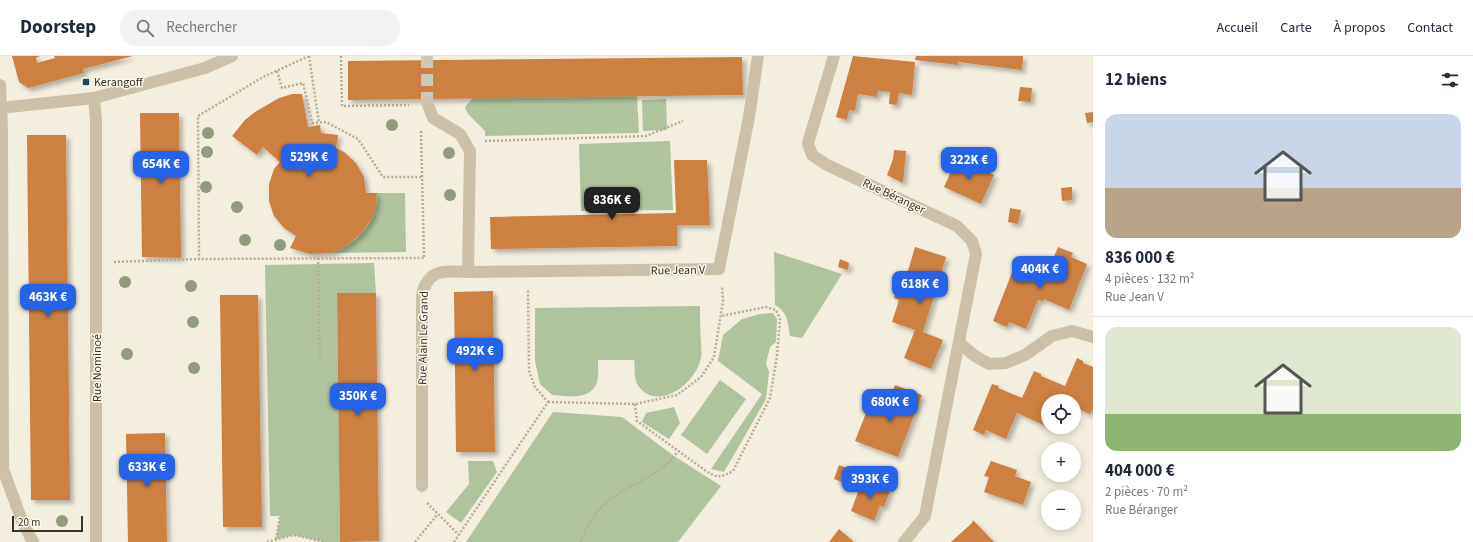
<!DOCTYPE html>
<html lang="fr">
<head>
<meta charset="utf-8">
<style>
  :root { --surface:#fff; --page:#f2f2f3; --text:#1f2937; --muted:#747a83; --line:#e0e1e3; --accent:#2563eb }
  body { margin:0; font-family:"Source Sans 3",sans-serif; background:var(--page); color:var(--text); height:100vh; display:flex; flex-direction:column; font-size:15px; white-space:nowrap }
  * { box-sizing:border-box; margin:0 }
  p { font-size:13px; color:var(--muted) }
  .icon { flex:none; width:22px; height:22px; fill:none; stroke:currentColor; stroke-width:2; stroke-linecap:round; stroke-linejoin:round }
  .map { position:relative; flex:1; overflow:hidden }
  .panel { display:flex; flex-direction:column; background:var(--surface); width:380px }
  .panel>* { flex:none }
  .tools { position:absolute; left:1041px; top:338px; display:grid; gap:8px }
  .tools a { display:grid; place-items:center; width:40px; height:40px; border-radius:50%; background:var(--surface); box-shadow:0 2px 10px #0003; font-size:20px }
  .scale { position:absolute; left:12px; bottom:10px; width:71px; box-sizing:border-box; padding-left:4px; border:2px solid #3a3129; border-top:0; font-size:11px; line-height:14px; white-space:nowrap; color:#3a3129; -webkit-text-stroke:3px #fbf7eb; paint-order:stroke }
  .price { position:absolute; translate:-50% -34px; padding:0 9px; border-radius:8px; background:var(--accent); color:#fff; font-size:13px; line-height:26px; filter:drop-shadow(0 1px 2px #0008) }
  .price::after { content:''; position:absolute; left:50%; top:24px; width:12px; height:9px; margin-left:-6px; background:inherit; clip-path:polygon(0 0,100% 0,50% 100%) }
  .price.on { background:#222; color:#fff }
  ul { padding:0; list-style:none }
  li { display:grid; align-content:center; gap:8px; height:212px; padding:0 12px }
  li+li { border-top:1px solid var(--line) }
  li span { display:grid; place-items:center; height:124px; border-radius:12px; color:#555 }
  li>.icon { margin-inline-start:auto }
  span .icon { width:72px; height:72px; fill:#fffc; stroke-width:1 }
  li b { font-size:17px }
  h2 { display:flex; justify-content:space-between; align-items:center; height:48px; padding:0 12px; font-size:17px }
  header { display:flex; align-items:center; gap:24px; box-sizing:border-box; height:56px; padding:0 20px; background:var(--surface); border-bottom:1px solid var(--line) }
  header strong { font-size:19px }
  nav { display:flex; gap:22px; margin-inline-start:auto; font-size:14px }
  .search { width:280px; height:36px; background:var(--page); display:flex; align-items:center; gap:10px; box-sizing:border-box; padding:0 14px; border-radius:16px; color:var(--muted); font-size:15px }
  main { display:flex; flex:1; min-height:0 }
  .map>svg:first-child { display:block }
  .green { fill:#afc49c }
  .building { fill:#cc8043; filter:url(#shadow) }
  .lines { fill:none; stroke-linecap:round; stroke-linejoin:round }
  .minor-tunnel { stroke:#cfc8ba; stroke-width:12; stroke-dasharray:12 6; stroke-linecap:butt }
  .path { stroke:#b9ab92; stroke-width:2.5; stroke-dasharray:2 2; stroke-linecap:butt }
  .minor { stroke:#cdc0a8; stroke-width:12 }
  .tree { fill:#909c7c }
  .poi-dot { fill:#1c4c5e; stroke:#fbf7eb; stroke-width:1.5 }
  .labels { text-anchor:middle; stroke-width:3; stroke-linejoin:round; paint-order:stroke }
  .poi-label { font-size:12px; fill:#3a3129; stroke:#fbf7eb; text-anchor:start }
  .street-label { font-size:12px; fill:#3a3129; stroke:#fbf7eb }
</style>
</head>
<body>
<header>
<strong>Doorstep</strong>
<div class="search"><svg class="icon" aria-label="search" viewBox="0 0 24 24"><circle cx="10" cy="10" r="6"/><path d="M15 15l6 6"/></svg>Rechercher</div>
<nav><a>Accueil</a><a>Carte</a><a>À propos</a><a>Contact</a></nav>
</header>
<main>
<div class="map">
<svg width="1093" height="486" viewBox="0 0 1093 486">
  <defs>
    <filter id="shadow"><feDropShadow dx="3.5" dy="3.5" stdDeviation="2" flood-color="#0004"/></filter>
  </defs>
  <rect width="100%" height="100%" fill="#f4eede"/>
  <!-- green -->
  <g class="green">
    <path d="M637 40 639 77 485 80V75L468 58 465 51 473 42Z"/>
    <path d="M666 43 667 74 643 75 642 44Z"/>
    <path d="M670 85 673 154 581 155 579 88Z"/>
    <path d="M377 137H405L406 196 331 197C359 186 376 168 377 137Z"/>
    <path d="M774 196 842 218 802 282 790 280C788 267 788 256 775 249Z"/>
    <path d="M374 207 376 237 337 238 340 486H325L294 479 276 483 280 460H270L265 209Z"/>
    <path d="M700 250C700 262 700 275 701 287 701 292 702 298 701 302 696 328 656 358 637 328 634 322 635 310 634 304H598C598 311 599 320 597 326 591 345 567 340 552 339L540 328 535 305V252Z"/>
    <path d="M773 257 777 263 776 286 770 291 766 308 769 316 766 343 724 416 711 413 762 338 718 305 723 279 742 263 760 258Z"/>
    <path d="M720 324 746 343 707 398 681 379Z"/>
    <path d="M674 351 680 367 669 383 642 366 646 357Z"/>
    <path d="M553 356 622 361 674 400 721 430 678 486H466Z"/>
    <path d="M468 405H493L497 416 461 467 446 456 469 428Z"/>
  </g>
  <!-- building -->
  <g class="building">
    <path d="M12 0H40L36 2 37 7 55 2 54 0H133L83 13 84 17 28 32 19 26Z"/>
    <path d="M853 0 915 6 912 39 899 37 897 49 889 48 890 36 878 35 877 41 858 38 855 55 849 54 847 64 836 61Z"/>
    <path d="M916 0H1023L1022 14 958 6V9L915 4Z"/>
    <path d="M742 1 743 39 348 44V5Z"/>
    <path d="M1020 31 1032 32 1031 46 1018 45Z"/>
    <path d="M292 38H302L308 71 320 69 321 77 338 79 336 92 344 96 356 107 364 121 366 137H377L376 151 372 162 362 177 345 191 331 197 310 198 290 192 296 180 284 172 274 160 269 145V128L274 113 280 106 263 91 257 99 232 80 245 64 255 56 279 42Z"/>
    <path d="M1093 56V66L1087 67 1085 57Z"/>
    <path d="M140 57H179L181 202 142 201Z"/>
    <path d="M27 79H66L70 444H31Z"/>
    <path d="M894 94 906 95 903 127 887 119 893 103Z"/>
    <path d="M957 102 994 119 981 148 944 131Z"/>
    <path d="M674 104H707L710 169H677V190L491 193 490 161 676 157Z"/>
    <path d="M1072 131V144L1062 145 1061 132Z"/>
    <path d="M1010 152 1021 154 1018 168 1008 166Z"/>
    <path d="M915 191 946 201 923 276 943 284 931 313 904 302 915 274 892 266 899 244 894 242 898 230 903 232Z"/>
    <path d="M1058 191 1073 197 1071 201 1087 208 1069 254 1044 243 1043 245 1038 244 1026 273 1009 266 1007 271 993 265 1013 214 1044 226Z"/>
    <path d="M840 203 849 207 848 214 838 211Z"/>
    <path d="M493 235 495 396H456L454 236Z"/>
    <path d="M337 237H376L379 485 340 486Z"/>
    <path d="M220 239H258L262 471H223Z"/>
    <path d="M1077 302 1083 305V307L1093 311V353L1090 358 1074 351V345H1048V371L1017 357 1006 383 986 374 984 379 973 374 992 328 999 330 998 332 1022 342 1034 315 1041 318V320L1065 330Z"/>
    <path d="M895 329 922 339 898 401 855 385 868 352 878 356V354L885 356Z"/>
    <path d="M165 377 167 486H128L126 378Z"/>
    <path d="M991 405 1017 414 1015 420 1031 426 1023 449 984 436 989 421 984 420Z"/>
    <path d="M839 409 847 412 842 426 834 423Z"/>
    <path d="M863 423 890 435 884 451 880 450 874 465 851 455Z"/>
    <path d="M973 464 994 486H951L972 467Z"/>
    <path d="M839 473 854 486H829Z"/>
  </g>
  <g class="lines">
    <!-- minor-tunnel -->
    <path class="minor-tunnel" d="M427 0V46"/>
    <!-- path -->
    <g class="path">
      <path d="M309 0 263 21 198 60 199 203 424 202"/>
      <path d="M309 0 319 67"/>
      <path d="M341 0 342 50 409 49"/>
      <path d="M277 15 282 32 303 27 313 70"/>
      <path d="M312 67 326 66 358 83 383 121H422"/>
      <path d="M421 75 424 202"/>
      <path d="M485 85 646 80 683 65"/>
      <path d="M318 202 320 310"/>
      <path d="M114 206 199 203"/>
      <path d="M548 346 635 348 677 339 701 321 714 301 723 245 722 230"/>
      <path d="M635 348 637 365 706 415C718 423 721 421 733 415L770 342 777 300 780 263 776 254 766 251 721 260"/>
      <path d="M427 447 459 479"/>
      <path d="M276 483 280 460"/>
      <path d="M267 486 294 479 325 486"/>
      <path d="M415 486 437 459"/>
      <path d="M454 486 548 346 535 331 529 315 528 233"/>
      <path d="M580 486C588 468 598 451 615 440 637 425 662 418 678 395"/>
    </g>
    <!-- minor -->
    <g class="minor">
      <path d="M834 0 808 87 812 99 827 109 957 170 972 185 976 198 925 460 904 486"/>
      <path d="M0 29 2 72 3 413 22 465 33 486"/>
      <path d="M94 42 96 64V486"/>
      <path d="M0 52 94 42 205 12 232 0"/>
      <path d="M468 216 719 213 749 61 758 0"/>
      <path d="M959 287 975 300 989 308 1006 307 1025 299 1052 280 1072 275 1093 281"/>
      <path d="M422 430V239C428 212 445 215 468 216L470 95 460 78 433 62 427 46"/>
    </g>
  </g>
  <!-- trees -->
  <g class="tree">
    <circle cx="392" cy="69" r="6"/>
    <circle cx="208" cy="77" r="6"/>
    <circle cx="207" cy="96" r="6"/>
    <circle cx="449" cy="97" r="6"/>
    <circle cx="206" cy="131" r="6"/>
    <circle cx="450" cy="139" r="6"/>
    <circle cx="237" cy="151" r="6"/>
    <circle cx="245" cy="184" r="6"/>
    <circle cx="280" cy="189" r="6"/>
    <circle cx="125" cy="226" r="6"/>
    <circle cx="191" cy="230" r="6"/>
    <circle cx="193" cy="266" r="6"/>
    <circle cx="127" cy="298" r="6"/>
    <circle cx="194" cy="312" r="6"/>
    <circle cx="62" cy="465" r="6"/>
  </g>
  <!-- markers -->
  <rect class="poi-dot" x="82" y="22" width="8" height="8" rx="2"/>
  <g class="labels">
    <!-- poi labels -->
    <g class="poi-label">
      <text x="94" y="30">Kerangoff</text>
    </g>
    <!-- street labels -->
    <g class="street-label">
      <text transform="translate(894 140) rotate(25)" y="4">Rue Béranger</text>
      <text transform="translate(678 214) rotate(-1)" y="4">Rue Jean V</text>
      <text transform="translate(423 282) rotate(-89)" y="4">Rue Alain Le Grand</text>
      <text transform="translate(97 312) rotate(-90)" y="4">Rue Nominoé</text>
    </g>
  </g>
</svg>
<div class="tools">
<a><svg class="icon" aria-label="locate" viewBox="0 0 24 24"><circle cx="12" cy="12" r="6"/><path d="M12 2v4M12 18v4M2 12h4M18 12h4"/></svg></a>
<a>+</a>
<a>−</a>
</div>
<div class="scale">20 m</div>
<b class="price" style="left:309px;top:122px">529K €</b>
<b class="price" style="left:969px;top:125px">322K €</b>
<b class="price" style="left:161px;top:129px">654K €</b>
<b class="price on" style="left:612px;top:165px">836K €</b>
<b class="price" style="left:1040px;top:234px">404K €</b>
<b class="price" style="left:920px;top:249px">618K €</b>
<b class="price" style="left:48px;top:262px">463K €</b>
<b class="price" style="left:475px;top:316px">492K €</b>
<b class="price" style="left:358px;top:361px">350K €</b>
<b class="price" style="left:890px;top:367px">680K €</b>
<b class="price" style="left:147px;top:432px">633K €</b>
<b class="price" style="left:870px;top:444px">393K €</b>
</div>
<section class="panel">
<h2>12 biens<svg class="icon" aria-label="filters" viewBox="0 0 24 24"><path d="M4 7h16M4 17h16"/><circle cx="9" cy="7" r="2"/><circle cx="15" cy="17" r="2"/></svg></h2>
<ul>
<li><span style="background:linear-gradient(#c9d6e8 60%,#b9a48a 0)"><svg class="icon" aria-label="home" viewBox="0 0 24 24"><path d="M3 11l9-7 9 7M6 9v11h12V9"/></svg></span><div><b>836 000 €</b><p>4 pièces · 132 m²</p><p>Rue Jean V</p></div></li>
<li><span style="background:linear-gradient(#dfe7d0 70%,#8fb573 0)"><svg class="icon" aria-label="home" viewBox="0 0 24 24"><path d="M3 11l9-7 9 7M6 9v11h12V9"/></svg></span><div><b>404 000 €</b><p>2 pièces · 70 m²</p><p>Rue Béranger</p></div></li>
</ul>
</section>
</main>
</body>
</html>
